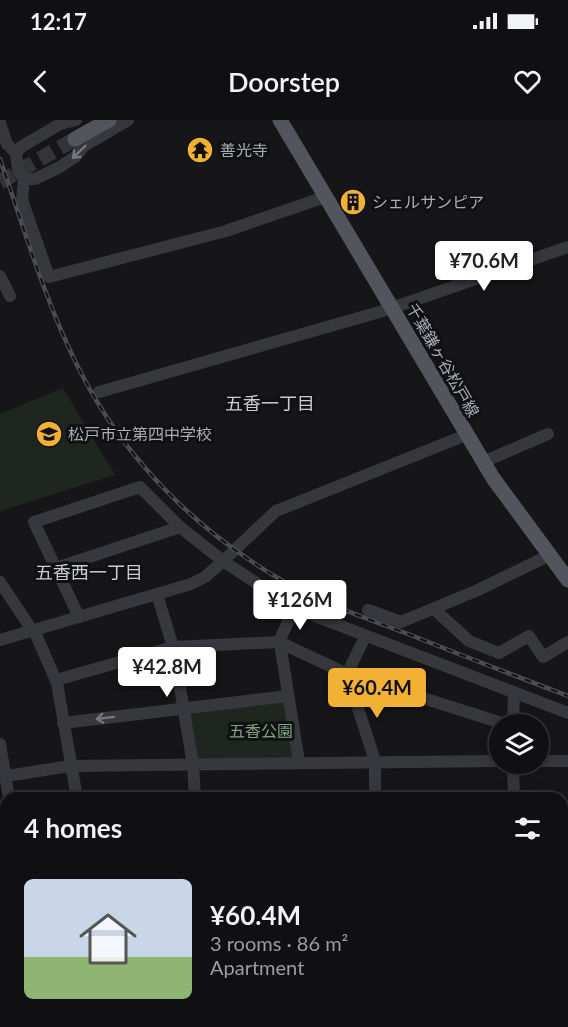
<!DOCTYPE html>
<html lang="en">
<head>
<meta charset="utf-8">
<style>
  :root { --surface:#101012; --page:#1e1e20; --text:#f1f3f6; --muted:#9c9d9f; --line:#303032; --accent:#f2b134 }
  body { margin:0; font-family:Lato,"Noto Sans JP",sans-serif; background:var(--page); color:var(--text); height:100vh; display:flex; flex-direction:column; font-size:22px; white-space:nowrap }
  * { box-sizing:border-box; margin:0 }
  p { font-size:20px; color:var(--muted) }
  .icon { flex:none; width:33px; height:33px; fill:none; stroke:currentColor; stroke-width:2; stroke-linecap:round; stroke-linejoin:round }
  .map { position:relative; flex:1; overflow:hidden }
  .details { position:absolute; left:0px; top:672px; width:568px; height:236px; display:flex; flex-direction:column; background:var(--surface); border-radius:18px 18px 0 0; box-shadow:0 3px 15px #0003,0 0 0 2px var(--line) }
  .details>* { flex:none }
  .tools { position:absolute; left:489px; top:594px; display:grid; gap:12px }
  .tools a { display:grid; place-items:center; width:60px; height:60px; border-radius:50%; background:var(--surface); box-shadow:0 3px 15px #0003,0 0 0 2px var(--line); font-size:30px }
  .price { position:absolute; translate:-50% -51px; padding:0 14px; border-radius:6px; background:#fff; color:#222; font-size:20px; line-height:39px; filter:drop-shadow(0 2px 3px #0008) }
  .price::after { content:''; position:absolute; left:50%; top:36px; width:18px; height:14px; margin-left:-9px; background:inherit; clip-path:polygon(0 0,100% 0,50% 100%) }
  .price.on { background:var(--accent); color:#111 }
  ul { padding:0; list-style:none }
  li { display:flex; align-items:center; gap:18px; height:150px; padding:0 24px }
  li span { display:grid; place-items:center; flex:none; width:168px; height:120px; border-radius:9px; color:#555 }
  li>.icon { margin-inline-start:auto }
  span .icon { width:72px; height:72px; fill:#fffc; stroke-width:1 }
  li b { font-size:26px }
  h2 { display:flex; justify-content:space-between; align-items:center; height:72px; padding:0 24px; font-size:26px }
  .status { display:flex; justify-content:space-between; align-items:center; height:42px; padding:0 30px; background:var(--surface); direction:ltr }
  .status svg { height:16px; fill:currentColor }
  header { display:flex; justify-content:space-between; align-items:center; height:78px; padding:0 24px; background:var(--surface); font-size:27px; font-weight:600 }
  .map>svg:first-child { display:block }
  .green { fill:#1e261f }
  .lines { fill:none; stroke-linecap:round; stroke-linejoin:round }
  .major-tunnel { stroke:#333438; stroke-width:15; stroke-dasharray:15 8; stroke-linecap:butt }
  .minor { stroke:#37383d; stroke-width:12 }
  .major { stroke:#53555c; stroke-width:15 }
  .rail-casing { stroke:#4a4c52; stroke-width:4.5 }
  .rail { stroke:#111113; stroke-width:2; stroke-dasharray:7; stroke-linecap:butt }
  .oneway { stroke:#757881 }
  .labels { text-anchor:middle; stroke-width:6; stroke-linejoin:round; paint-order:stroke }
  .poi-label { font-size:16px; fill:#a8adb8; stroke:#111113; text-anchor:start }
  .street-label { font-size:16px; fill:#a8adb8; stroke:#111113 }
  .park-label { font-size:16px; fill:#7fa381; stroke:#111113 }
  .neighbourhood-label { font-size:18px; fill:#c9ccd4; stroke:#111113 }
</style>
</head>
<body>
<div class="status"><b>12:17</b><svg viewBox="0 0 49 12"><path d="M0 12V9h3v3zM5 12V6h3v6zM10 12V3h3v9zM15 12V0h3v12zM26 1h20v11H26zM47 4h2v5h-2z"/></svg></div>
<header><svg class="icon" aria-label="back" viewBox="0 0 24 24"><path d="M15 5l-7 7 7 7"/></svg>Doorstep<svg class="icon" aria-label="heart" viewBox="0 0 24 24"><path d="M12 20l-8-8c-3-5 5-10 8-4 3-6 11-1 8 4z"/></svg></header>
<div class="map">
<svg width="568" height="907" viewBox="0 0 568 907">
  <rect width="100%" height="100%" fill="#161618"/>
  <!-- green -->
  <g class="green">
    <path d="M63 268 115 355 0 391V294Z"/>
    <path d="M285 580 293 635 290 639 199 640 194 636 188 594 191 591Z"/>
    <rect x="243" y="902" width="67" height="5"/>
  </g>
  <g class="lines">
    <!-- major-tunnel -->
    <path class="major-tunnel" d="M0 62 75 19"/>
    <!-- minor -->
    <g class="minor">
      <path d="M76 0 60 4 21 27 16 33 18 51 24 59 22 80 49 157 226 111 325 77"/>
      <path d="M0 3 7 24 16 33"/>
      <path d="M24 59H35L58 48 75 37 84 26 128 0"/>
      <path d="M0 156 10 176"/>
      <path d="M99 272 383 191 568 127"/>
      <path d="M483 342 548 314"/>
      <path d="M56 448 180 407"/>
      <path d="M0 462 32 510"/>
      <path d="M157 474 173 527 193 644 195 678"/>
      <path d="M434 489 469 521 499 533 529 516 543 537 568 522"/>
      <path d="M368 490 401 502 478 470 550 435"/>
      <path d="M79 497 34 402 140 367 180 407 223 441 276 391 466 315"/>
      <path d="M34 510 57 563 77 678"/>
      <path d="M365 517 347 554 375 641V678"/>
      <path d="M0 520 191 464 205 457 223 441 294 488 568 593"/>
      <path d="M279 522 294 488"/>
      <path d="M280 523 299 642"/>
      <path d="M56 560 173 527 279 522 347 554 505 604"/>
      <path d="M63 603 288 576"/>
      <path d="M513 604 514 572"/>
      <path d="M0 624 9 678"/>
      <path d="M538 641H568"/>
      <path d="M513 644 514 678"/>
      <path d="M0 657 70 646 500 641"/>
      <path d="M562 700H568"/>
      <path d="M0 839 6 834"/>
      <path d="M562 840H568"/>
      <path d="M199 902V907"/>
      <path d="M412 902V907"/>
    </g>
    <!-- major -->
    <g class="major">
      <path d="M280 0 493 358 568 460"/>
      <path d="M75 19 109 0"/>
    </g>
    <defs>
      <path id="rail" d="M0 39C24 108 45 181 78 247 124 340 199 414 290 465 326 484 365 498 403 512 458 534 513 555 568 576"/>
    </defs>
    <!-- rail casing -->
    <use href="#rail" class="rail-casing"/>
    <!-- rail -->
    <use href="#rail" class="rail"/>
  </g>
  <!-- one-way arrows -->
  <defs><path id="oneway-shaft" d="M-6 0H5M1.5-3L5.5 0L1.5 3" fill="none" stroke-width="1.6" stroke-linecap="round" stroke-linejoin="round" transform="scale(1.5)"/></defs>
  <g class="oneway">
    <use href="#oneway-shaft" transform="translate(79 32) rotate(136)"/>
    <use href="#oneway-shaft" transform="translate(105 598) rotate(173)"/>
  </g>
  <!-- icons -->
  <defs>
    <symbol id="temple-disc" viewBox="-11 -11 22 22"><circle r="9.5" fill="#f2b134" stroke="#111113"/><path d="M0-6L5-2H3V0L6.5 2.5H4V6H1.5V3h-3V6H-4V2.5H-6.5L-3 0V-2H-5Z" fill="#111"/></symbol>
    <symbol id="building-disc" viewBox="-11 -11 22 22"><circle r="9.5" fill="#f2b134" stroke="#111113"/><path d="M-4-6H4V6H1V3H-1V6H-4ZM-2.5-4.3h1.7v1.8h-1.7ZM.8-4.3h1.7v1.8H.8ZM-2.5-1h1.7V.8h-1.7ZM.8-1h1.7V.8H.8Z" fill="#111"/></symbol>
    <symbol id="school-disc" viewBox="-11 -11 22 22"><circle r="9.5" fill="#f2b134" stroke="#111113"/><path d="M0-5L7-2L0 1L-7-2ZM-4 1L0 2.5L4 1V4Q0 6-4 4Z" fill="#111"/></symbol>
  </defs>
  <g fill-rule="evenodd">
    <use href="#temple-disc" x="185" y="15" width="30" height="30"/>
    <use href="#building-disc" x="338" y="67" width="30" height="30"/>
    <use href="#school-disc" x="34" y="299" width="30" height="30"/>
  </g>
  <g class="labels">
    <!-- poi labels -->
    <g class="poi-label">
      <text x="220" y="36">善光寺</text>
      <text x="372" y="88">シェルサンピア</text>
      <text x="68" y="320">松戸市立第四中学校</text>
    </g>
    <!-- street labels -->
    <g class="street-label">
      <text transform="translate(443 240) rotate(60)" y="6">千葉鎌ヶ谷松戸線</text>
    </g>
    <!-- park labels -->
    <g class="park-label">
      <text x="261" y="617">五香公園</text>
    </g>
    <!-- neighbourhood labels -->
    <g class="neighbourhood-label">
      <text x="270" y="290">五香一丁目</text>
      <text x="89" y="459">五香西一丁目</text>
    </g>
  </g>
</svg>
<div class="tools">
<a><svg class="icon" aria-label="layers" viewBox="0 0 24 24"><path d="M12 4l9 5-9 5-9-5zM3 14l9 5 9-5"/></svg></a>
</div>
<b class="price" style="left:484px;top:172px">¥70.6M</b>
<b class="price" style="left:300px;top:511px">¥126M</b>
<b class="price" style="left:167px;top:578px">¥42.8M</b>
<b class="price on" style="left:377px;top:599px">¥60.4M</b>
<section class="details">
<h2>4 homes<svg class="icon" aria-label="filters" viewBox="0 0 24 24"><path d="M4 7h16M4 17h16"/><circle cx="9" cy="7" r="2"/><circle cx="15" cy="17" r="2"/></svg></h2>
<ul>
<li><span style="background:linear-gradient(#c9d6e8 65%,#8fb573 0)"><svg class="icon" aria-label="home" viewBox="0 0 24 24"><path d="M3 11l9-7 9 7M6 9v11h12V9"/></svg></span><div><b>¥60.4M</b><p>3 rooms · 86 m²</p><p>Apartment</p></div></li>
</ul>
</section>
</div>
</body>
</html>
